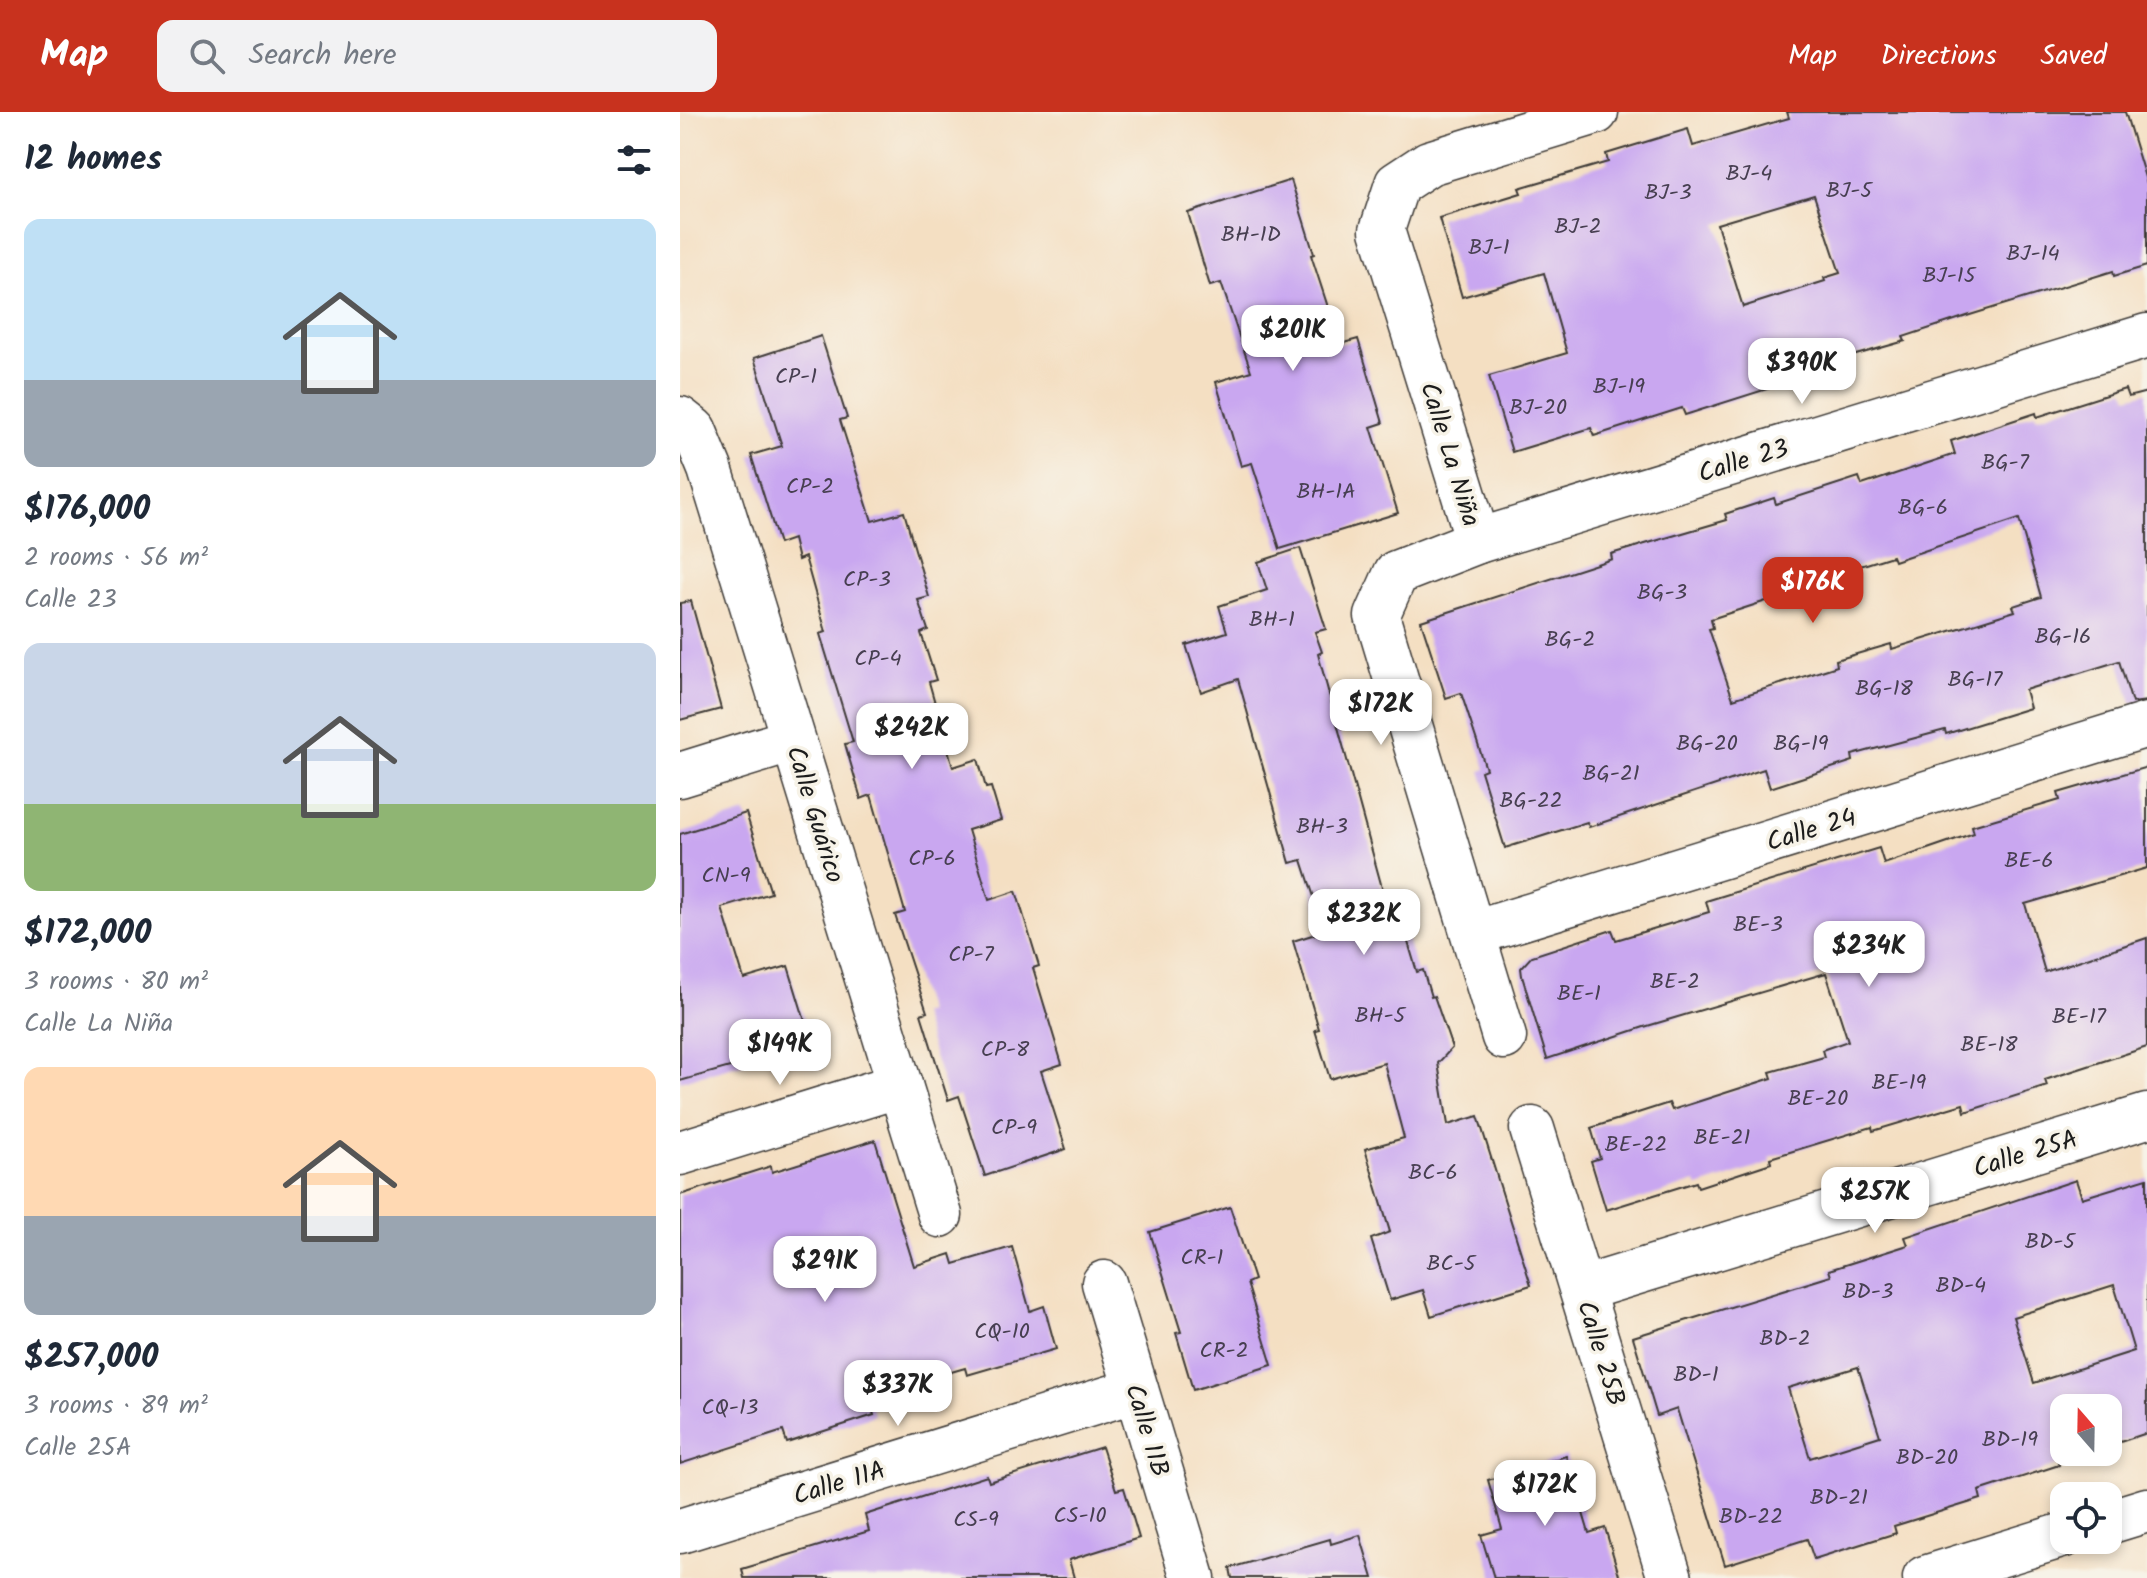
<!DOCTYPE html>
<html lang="en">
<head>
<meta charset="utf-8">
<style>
  :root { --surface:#fff; --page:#f2f2f3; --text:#1f2937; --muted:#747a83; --accent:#c8321e }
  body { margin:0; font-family:Kalam,sans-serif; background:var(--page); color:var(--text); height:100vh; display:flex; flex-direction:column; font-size:30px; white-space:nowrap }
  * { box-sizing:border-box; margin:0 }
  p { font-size:26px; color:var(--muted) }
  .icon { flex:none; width:44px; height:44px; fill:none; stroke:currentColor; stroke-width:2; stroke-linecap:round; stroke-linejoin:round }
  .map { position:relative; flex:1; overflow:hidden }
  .sheet { display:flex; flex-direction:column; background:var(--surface); width:680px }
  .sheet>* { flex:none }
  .needle { width:52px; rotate:340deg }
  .fabs { position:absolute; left:1370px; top:1282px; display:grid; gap:16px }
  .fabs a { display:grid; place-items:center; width:72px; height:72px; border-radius:16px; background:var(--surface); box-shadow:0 4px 12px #0003; font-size:40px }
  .price { position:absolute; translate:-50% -68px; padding:0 18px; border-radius:16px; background:#fff; color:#222; font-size:26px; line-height:52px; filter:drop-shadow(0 2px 4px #0008) }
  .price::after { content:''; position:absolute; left:50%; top:48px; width:24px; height:18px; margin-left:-12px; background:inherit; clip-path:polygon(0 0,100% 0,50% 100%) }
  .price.selected { background:var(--accent); color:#fff }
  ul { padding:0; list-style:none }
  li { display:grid; align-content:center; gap:16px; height:424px; padding:0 24px }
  li span { display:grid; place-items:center; height:248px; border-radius:16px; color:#555 }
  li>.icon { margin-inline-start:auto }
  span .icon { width:144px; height:144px; fill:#fffc; stroke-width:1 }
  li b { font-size:34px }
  h2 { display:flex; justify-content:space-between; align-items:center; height:96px; padding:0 24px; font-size:34px }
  header { display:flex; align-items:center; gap:48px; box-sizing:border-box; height:112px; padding:0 40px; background:var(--accent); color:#fff }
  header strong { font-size:38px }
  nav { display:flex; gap:44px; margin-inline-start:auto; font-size:28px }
  .search { width:560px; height:72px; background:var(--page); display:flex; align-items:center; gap:20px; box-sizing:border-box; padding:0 28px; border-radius:16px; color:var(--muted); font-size:30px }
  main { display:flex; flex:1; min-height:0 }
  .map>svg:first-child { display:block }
  .building { fill:#c9a7f0; fill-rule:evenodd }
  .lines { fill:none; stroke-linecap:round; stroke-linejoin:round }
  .minor-casing { stroke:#3c3935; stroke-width:47 }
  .minor { stroke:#fff; stroke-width:44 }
  .labels { text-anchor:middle; stroke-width:7; stroke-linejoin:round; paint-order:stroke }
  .number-label { font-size:22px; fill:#473f51 }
  .street-label { font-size:26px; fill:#1c1c1c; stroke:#f7f3e8 }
</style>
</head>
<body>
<header>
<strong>Map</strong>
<div class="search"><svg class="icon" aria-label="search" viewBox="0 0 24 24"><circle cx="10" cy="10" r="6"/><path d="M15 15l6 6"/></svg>Search here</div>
<nav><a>Map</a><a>Directions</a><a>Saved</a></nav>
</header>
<main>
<section class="sheet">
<h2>12 homes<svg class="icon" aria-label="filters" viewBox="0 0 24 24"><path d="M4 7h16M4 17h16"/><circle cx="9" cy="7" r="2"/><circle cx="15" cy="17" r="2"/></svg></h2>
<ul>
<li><span style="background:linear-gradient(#bfe0f5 65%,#9aa5b1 0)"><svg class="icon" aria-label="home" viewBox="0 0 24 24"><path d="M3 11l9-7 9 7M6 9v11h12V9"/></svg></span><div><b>$176,000</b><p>2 rooms · 56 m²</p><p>Calle 23</p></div></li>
<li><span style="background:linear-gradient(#c9d6e8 65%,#8fb573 0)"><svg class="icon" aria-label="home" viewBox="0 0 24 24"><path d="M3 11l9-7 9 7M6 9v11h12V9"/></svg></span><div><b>$172,000</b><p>3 rooms · 80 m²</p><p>Calle La Niña</p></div></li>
<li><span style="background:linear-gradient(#ffd9b3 60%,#9aa5b1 0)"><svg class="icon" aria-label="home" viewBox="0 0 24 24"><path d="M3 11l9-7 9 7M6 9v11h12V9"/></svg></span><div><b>$257,000</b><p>3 rooms · 89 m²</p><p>Calle 25A</p></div></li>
</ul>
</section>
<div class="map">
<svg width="1467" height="1466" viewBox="0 0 1467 1466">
  <rect width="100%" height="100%" fill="#f7f3e8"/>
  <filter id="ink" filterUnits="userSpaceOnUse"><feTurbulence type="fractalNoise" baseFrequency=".0125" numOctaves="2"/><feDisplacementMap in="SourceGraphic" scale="16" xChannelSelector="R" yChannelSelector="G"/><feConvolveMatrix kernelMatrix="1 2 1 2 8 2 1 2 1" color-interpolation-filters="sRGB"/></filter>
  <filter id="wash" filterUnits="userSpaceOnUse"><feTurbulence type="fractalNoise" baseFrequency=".006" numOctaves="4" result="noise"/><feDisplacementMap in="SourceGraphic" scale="32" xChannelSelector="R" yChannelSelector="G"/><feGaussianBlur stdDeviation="1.8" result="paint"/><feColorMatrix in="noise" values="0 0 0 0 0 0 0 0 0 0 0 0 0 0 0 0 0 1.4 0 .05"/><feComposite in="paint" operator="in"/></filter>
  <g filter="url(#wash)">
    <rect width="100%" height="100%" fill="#f4dfc2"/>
    <g id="blocks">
      <!-- building -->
      <g class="building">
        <path d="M1107 0H1445L1467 72V154L1434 164 1433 159 1290 203 1223 225 1225 229 1109 262 1112 269 1005 303 1002 296 914 324 911 316 832 340 809 264 887 241 864 161 782 185 759 106 841 81 839 76 928 50 926 42 1008 17 1013 34 1109 6ZM1134 83 1160 161 1144 166 1145 169 1063 195 1037 112Z"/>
        <path d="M611 68 634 142 631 143 660 232 678 227 703 311 691 315 718 401 600 437 572 351 561 354 536 270 571 259 541 171 530 174 508 101Z"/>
        <path d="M141 224 167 306 160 308 192 409 224 400 249 485 238 488 248 518 241 521 256 568 249 570 273 655 298 647 306 676 311 675 321 708 288 718 309 788 336 779 359 854 353 856 382 952 361 959 386 1037 305 1064 279 984 268 988 241 902 247 900 215 803 225 800 191 683 181 687 165 632 173 630 140 522 146 520 125 445 118 448 113 427 99 432 71 343 102 334 74 246Z"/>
        <path d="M1445 277 1448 285 1467 280V589L1452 591 1439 549 1345 578 1350 596 1266 622 1265 618 1172 643 1173 649 1090 676 1084 657 909 715 907 710 825 736 801 659 806 657 781 581 766 586 741 509 932 447 931 442 1047 408 1045 402 1094 386 1096 392 1179 365 1182 373 1275 342 1271 329 1356 301 1357 305ZM1339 407 1361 485 1333 494 1335 499 1212 537 1211 532 1156 548 1157 554 1053 587 1029 517 1033 516 1031 507 1111 481 1110 476 1212 444 1214 449Z"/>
        <path d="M620 436 646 517 635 520 642 540 638 542 704 783 713 780 737 860 743 858 751 885 754 884 772 936 758 951 768 1013 798 1004 851 1173 751 1204 743 1178 710 1188 691 1127 710 1120 685 1037 724 1026 704 951 650 967 635 918 639 917 613 829 645 819 622 748 610 751 558 567 521 580 506 533 547 520 539 494 587 478 578 450Z"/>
        <path d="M11 489 41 597 0 608V491Z"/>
        <path d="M1467 655V756L1345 792 1365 860 1467 826V935L1365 968 1367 974 1285 1000 1283 992 1193 1019 1192 1015 1090 1046 1091 1051 1018 1075 1016 1070 926 1098 911 1049 920 1046 911 1016 989 991 992 998 1092 966 1090 960 1144 945 1142 938 1168 929 1146 861 964 915 867 947 842 864 841 856 852 844 932 818 936 828 1029 800 1026 789 1199 736 1204 752 1294 721 1292 714 1380 688 1378 681Z"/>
        <path d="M66 701 91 781 42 796 64 867 108 854 132 932 0 969V722Z"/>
        <path d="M195 1028 234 1154 271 1142 274 1152 332 1135 350 1199 364 1194 376 1237 287 1263 285 1256 188 1284 194 1303 107 1331 103 1319 0 1352V1083L91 1054 92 1060Z"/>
        <path d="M1467 1066V1321L1428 1334V1296H1384V1340H1408L1378 1350 1379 1353 1299 1379 1301 1387 1214 1414 1216 1421 1134 1447 1127 1427 1045 1453 997 1297 977 1304 953 1225 1151 1164 1149 1158 1228 1133 1225 1125 1396 1068 1402 1086ZM1434 1173 1454 1239 1354 1271 1333 1205ZM1178 1255 1200 1324 1130 1346 1108 1276Z"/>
        <path d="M550 1095 574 1168 567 1171 592 1253 513 1278 496 1221 501 1220 470 1120Z"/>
        <path d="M422 1335 436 1378 444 1376 459 1426 389 1448 394 1466H64L62 1457 189 1419 185 1403 307 1364 309 1370Z"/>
        <path d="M886 1344 909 1421 925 1416 940 1466H814L801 1423 822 1417 808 1368Z"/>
        <path d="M680 1423 693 1466H552L550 1456 650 1427 651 1432Z"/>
      </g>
    </g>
  </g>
  <g filter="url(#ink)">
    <use href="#blocks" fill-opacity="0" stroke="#3c3935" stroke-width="2"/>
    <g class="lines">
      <defs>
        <g id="minor">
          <path d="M0 307 14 318 30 357 260 1103"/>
          <path d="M798 429 702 118 717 72 749 51 916 0"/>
          <path d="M0 663 113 628"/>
          <path d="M794 821 1467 613"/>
          <path d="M824 925 697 504 716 461 798 429 1467 224"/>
          <path d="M852 1017 990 1466"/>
          <path d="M0 1041 220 973"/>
          <path d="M424 1171 513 1466"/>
          <path d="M902 1177 1467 1004"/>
          <path d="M1428 1410 1467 1398"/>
          <path d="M0 1419 456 1278"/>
          <path d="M1245 1466 1384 1423"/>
        </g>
      </defs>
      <!-- minor casing -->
      <use href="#minor" class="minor-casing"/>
      <!-- minor -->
      <use href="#minor" class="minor"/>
    </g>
  </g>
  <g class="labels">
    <!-- number labels -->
    <g class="number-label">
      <text x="1069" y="68">BJ-4</text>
      <text x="1169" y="85">BJ-5</text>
      <text x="988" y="87">BJ-3</text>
      <text x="898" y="121">BJ-2</text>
      <text x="571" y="129">BH-1D</text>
      <text x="809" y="142">BJ-1</text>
      <text x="1353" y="148">BJ-14</text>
      <text x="1269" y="170">BJ-15</text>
      <text x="116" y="271">CP-1</text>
      <text x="939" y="281">BJ-19</text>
      <text x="858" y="302">BJ-20</text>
      <text x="1325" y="357">BG-7</text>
      <text x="130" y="381">CP-2</text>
      <text x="646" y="386">BH-1A</text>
      <text x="1243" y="402">BG-6</text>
      <text x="187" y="474">CP-3</text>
      <text x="982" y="487">BG-3</text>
      <text x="592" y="514">BH-1</text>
      <text x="1383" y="531">BG-16</text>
      <text x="890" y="534">BG-2</text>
      <text x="198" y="553">CP-4</text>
      <text x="1295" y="574">BG-17</text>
      <text x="1204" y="583">BG-18</text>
      <text x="1027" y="638">BG-20</text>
      <text x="1121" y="638">BG-19</text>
      <text x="931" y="668">BG-21</text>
      <text x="851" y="695">BG-22</text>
      <text x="642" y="721">BH-3</text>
      <text x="252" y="753">CP-6</text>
      <text x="1349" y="755">BE-6</text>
      <text x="46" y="770">CN-9</text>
      <text x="1078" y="819">BE-3</text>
      <text x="291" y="849">CP-7</text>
      <text x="995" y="876">BE-2</text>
      <text x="899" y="888">BE-1</text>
      <text x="700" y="910">BH-5</text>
      <text x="1399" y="911">BE-17</text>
      <text x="1309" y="939">BE-18</text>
      <text x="325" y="944">CP-8</text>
      <text x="1219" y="977">BE-19</text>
      <text x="1138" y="993">BE-20</text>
      <text x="334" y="1022">CP-9</text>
      <text x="1042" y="1032">BE-21</text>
      <text x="956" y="1039">BE-22</text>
      <text x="753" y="1067">BC-6</text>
      <text x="1370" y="1136">BD-5</text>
      <text x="522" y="1152">CR-1</text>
      <text x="771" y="1158">BC-5</text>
      <text x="1281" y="1180">BD-4</text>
      <text x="1188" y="1186">BD-3</text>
      <text x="322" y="1226">CQ-10</text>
      <text x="1105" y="1233">BD-2</text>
      <text x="544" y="1245">CR-2</text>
      <text x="1016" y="1269">BD-1</text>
      <text x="50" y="1302">CQ-13</text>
      <text x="1330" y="1334">BD-19</text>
      <text x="1247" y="1352">BD-20</text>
      <text x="1159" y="1392">BD-21</text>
      <text x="400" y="1410">CS-10</text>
      <text x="1071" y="1411">BD-22</text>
      <text x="296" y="1414">CS-9</text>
    </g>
    <!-- street labels -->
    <g class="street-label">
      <text transform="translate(771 342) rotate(73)" y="9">Calle La Niña</text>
      <text transform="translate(1063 348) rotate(-17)" y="9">Calle 23</text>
      <text transform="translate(136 702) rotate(73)" y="9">Calle Guárico</text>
      <text transform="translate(1131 717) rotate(-17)" y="9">Calle 24</text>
      <text transform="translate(1345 1041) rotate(-17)" y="9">Calle 25A</text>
      <text transform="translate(922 1241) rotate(73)" y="9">Calle 25B</text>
      <text transform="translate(468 1318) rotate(73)" y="9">Calle 11B</text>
      <text transform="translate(159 1370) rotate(-17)" y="9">Calle 11A</text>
    </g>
  </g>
</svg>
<div class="fabs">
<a><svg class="needle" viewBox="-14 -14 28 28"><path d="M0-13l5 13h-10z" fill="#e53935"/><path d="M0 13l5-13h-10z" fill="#747a83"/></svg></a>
<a><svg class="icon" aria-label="locate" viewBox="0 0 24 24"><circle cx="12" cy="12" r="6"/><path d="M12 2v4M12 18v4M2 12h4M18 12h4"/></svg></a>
</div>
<b class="price" style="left:613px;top:261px">$201K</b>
<b class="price" style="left:1122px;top:294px">$390K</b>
<b class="price selected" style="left:1133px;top:513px">$176K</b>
<b class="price" style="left:701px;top:635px">$172K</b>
<b class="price" style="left:232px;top:659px">$242K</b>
<b class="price" style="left:684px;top:845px">$232K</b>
<b class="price" style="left:1189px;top:877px">$234K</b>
<b class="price" style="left:100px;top:975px">$149K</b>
<b class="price" style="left:1195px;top:1123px">$257K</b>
<b class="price" style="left:145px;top:1192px">$291K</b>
<b class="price" style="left:218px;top:1316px">$337K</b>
<b class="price" style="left:865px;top:1416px">$172K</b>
</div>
</main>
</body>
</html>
